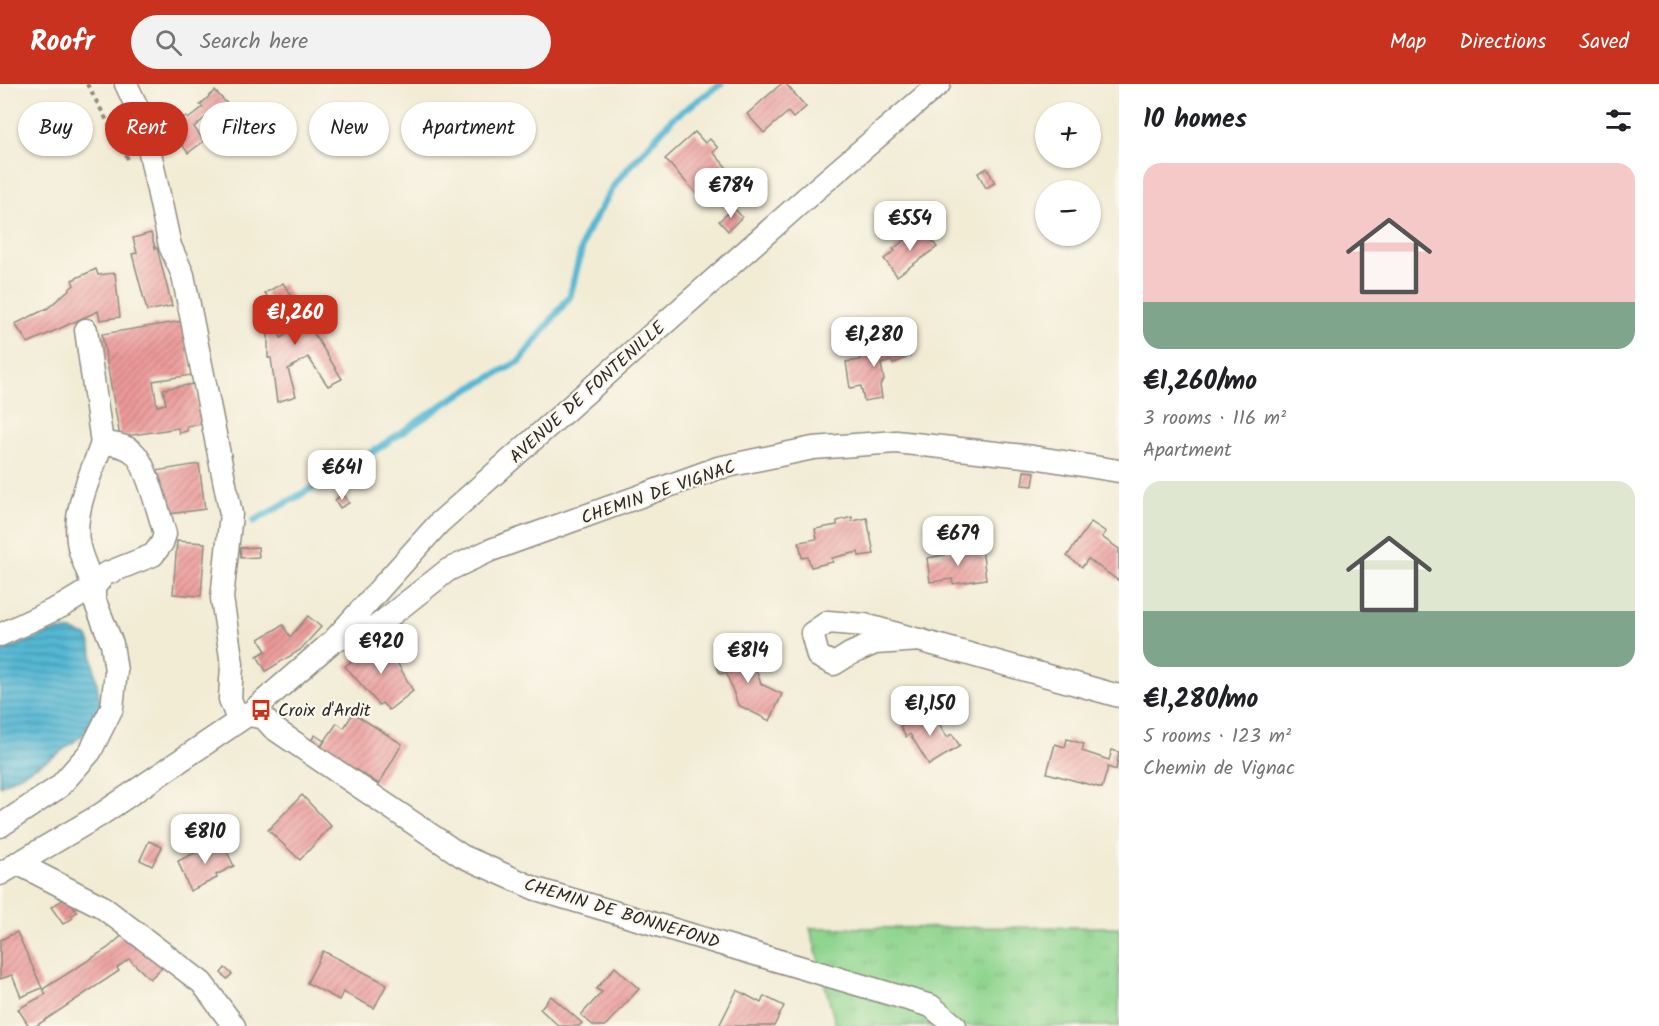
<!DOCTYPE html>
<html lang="en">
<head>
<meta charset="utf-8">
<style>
  :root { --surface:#fff; --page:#f2f2f2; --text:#202124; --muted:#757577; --accent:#c8321e }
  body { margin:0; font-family:Kalam,sans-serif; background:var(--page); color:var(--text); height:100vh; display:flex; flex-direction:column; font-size:22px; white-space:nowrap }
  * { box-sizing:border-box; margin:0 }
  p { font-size:20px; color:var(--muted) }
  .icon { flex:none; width:33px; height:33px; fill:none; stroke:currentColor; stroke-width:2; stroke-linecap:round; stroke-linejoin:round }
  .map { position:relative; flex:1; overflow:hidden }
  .details { display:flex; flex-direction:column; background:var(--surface); width:540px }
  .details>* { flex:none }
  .guide { position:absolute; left:18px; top:18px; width:570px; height:54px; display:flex; gap:12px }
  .buttons { position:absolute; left:1035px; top:18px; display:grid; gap:12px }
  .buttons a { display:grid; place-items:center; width:66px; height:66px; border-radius:50%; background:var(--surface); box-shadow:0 2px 4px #0004; font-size:30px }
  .price { position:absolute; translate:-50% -51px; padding:0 14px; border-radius:12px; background:#fff; color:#222; font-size:20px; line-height:39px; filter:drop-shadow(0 2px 3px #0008) }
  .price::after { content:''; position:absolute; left:50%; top:36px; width:18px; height:14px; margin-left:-9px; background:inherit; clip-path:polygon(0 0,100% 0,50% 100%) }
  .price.on { background:var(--accent); color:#fff }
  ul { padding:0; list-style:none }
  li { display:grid; align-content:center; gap:12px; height:318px; padding:0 24px }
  li span { display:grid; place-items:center; height:186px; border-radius:18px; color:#555 }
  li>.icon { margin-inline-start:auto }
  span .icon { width:108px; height:108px; fill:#fffc; stroke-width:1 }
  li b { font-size:26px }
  h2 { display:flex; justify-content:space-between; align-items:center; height:72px; padding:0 24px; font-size:26px }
  .chip { padding:0 21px; border-radius:27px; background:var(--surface); box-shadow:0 2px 4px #0004; font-size:21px; line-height:54px }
  .chip.on { background:var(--accent); color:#fff }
  header { display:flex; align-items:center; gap:36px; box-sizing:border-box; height:84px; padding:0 30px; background:var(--accent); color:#fff }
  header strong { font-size:28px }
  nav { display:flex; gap:33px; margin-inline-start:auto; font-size:21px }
  .search { width:420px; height:54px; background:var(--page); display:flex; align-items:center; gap:15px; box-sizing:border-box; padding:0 21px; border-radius:33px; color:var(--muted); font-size:22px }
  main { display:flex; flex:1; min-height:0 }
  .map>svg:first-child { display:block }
  .grass { fill:url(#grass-tufts); stroke:#5e805d; stroke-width:1.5 }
  .water { fill:url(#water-rules); stroke:#40717f; stroke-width:1.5 }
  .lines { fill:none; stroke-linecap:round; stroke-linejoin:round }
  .stream { stroke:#55b7d3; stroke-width:7 }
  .building { fill:url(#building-hatch) }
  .minor-casing { stroke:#8e8c80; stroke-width:25 }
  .path { stroke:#8e8c80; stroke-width:4; stroke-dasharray:4.5 4.5; stroke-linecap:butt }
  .minor { stroke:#fff; stroke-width:22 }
  .labels { text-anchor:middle; stroke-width:4.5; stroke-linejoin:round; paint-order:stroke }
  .street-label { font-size:18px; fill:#2b2b2b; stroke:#fbf7ec }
  .poi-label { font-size:18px; fill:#2b2b2b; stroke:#fbf7ec; text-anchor:start }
</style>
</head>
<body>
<header>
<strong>Roofr</strong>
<div class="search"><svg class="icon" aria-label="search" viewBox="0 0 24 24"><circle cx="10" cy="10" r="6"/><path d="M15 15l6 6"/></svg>Search here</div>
<nav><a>Map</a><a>Directions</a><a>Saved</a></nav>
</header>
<main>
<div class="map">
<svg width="1119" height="942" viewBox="0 0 1119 942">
  <defs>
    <pattern id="grass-tufts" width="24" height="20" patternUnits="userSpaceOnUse" patternTransform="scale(1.5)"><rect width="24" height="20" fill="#90d58f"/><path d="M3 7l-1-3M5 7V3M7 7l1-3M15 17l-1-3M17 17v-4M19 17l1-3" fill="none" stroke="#7cb77c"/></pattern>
    <pattern id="water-rules" width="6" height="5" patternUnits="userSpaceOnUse" patternTransform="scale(1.5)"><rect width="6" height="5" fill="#55b7d3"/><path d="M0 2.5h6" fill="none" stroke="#4795ab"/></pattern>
    <pattern id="building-hatch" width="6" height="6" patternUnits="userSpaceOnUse" patternTransform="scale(1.5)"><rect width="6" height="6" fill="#ec9a99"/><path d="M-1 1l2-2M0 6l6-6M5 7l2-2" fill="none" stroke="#bf7e7d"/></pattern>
  </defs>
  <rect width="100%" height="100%" fill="#fbf7ec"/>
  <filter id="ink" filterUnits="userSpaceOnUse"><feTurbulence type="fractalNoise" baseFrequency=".0167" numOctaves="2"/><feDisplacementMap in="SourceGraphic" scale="12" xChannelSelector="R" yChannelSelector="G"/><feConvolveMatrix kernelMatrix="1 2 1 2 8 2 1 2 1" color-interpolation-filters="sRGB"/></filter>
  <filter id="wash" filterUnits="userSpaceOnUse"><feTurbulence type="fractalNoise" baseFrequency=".008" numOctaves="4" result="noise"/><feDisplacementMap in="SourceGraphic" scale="24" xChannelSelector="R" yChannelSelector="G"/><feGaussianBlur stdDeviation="1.35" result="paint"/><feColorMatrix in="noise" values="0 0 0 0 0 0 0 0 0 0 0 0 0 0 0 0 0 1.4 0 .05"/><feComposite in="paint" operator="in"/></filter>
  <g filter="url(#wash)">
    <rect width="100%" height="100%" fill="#f2ecd5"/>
    <!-- grass -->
    <path class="grass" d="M1119 843V942H836L810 844Z"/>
    <!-- water -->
    <path class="water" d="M55 547H72L87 552 90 557 101 624 84 650 55 672 0 702V568Z"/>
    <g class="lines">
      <!-- stream -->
      <path class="stream" d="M254 437 356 379 453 314 520 277 570 212 585 151 617 97 673 34 721 0"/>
    </g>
    <g id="blocks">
      <!-- building -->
      <g class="building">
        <path d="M781 0H786L806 23 793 34 788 28 764 49 747 30Z"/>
        <path d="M215 7 236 29 221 43 210 30 194 43 204 57 188 69 170 44 186 32 188 35 203 23 200 21Z"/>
        <path d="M695 48 705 59 710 55 718 64 713 68 734 92 705 119 665 75Z"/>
        <path d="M987 84 995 99 986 104 978 89Z"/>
        <path d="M734 124 742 133 728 147 719 137Z"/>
        <path d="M922 143 937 163 897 192 884 175 895 167 893 165Z"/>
        <path d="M151 149 155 164H157L172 222 147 227 132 170 137 169 133 154Z"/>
        <path d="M96 185 98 191 115 189 120 233 100 236 98 227 28 259 15 240 48 224 74 201 72 196Z"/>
        <path d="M283 199 342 295 328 302 308 273 288 285 296 312 277 318 271 274H268V247L278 245 281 254 291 248 265 209Z"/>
        <path d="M182 237 192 291 153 297 157 322 166 320 163 305 194 300 201 340 187 342V347L179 349 178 344 120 353 102 250Z"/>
        <path d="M901 255 910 272 893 280 891 277 881 280 884 296 880 301 882 314 864 317 861 302 850 304 846 278 860 276 859 267 879 264V266Z"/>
        <path d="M199 380 205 425 162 431 155 387Z"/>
        <path d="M1024 387 1035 388 1033 402 1022 401Z"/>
        <path d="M343 410 349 419 340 424 335 416Z"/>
        <path d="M852 433V437L867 434 874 470 859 472 858 468 832 474 833 478 811 483 808 473 802 474 799 458 817 455 815 445 837 441V437Z"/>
        <path d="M1091 438 1106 448 1102 453 1119 465V497L1088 475 1082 483 1067 472Z"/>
        <path d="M177 457 205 459 201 512 173 510Z"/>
        <path d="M258 463 259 473 241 474 240 464Z"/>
        <path d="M982 464 986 495 953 500 952 495 930 498 927 474 944 471 943 469Z"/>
        <path d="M308 532 321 543 300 566 266 587 257 572 266 567 259 555 283 541 290 553Z"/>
        <path d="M383 553 413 607 389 626 382 619 379 621 345 582Z"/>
        <path d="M748 563 761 600 782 610 770 637 738 621 726 588 720 590 714 575Z"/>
        <path d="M930 624 947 653 952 650 960 662 929 681 910 650 906 653 900 642Z"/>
        <path d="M353 629 402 660 379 700 320 664 337 639 344 644Z"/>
        <path d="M315 651 324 657 320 664 310 658Z"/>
        <path d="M1067 655 1084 660 1082 667 1109 676 1112 666 1119 668 1116 686 1108 683 1102 704 1047 689 1055 660 1065 663Z"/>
        <path d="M302 711 331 742 300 776 268 746Z"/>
        <path d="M221 756 234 782 216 791 217 794 190 807 178 777Z"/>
        <path d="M149 757 162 763 152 782 140 776Z"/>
        <path d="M68 813 77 828 71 832 73 834 63 840 51 823Z"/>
        <path d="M127 847 168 878 150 895 129 875 117 884 119 887 36 942H29L18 925 46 910 43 905 108 864Z"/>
        <path d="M17 848 42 904 21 913 12 891 0 895V856Z"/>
        <path d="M323 867 387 900 374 924 343 908 339 916 307 899Z"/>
        <path d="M615 883 639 905 605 942H594L581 931 602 908 596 905Z"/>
        <path d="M225 884 232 890 227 895 221 889Z"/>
        <path d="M737 906 761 919 764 912 784 922 774 942H719Z"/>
        <path d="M551 912 582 939 579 942H559L540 925Z"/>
      </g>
    </g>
  </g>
  <g filter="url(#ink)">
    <use href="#blocks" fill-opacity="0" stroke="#8e8c80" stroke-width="1.5"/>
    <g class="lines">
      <defs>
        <g id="minor">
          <path d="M126 0 143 36 170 162 183 191 231 430 222 514 232 580 230 615 235 628 264 634 273 644 462 772 536 805 931 922 955 942"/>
          <path d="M0 551 64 521 94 503C89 490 82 476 79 463 71 429 91 391 102 359"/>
          <path d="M337 556 377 542 448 486 491 466 718 384 813 364 896 358 1033 373 1119 387"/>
          <path d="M921 556 875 559 850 570 834 580 818 572 812 549 828 538 865 541 1119 612"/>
          <path d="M0 742 59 703 90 668 112 624 116 587 112 560 94 515V503L105 490 153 471 162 459 165 450C160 433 146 379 134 369 126 361 113 360 102 359L86 246"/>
          <path d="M17 779 101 822 202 899 234 942"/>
          <path d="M0 790 100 731 249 630 333 557 439 439 814 107 939 0"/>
        </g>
      </defs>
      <!-- minor casing -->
      <use href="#minor" class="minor-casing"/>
      <!-- path -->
      <path class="path" d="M87 0 128 75"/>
      <!-- minor -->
      <use href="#minor" class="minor"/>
    </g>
  </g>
  <!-- icons -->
  <defs>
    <symbol id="bus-bare" viewBox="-9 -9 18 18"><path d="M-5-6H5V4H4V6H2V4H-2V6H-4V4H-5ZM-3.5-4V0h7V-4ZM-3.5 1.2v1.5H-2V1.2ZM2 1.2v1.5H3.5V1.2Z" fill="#c8321e" stroke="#fbf7ec" stroke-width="2.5" paint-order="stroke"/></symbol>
  </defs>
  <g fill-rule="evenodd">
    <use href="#bus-bare" x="246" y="611" width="30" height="30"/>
  </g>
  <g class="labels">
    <!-- street labels -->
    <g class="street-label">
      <text transform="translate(587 308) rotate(-42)" y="6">AVENUE DE FONTENILLE</text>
      <text transform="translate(658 408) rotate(-19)" y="6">CHEMIN DE VIGNAC</text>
      <text transform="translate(622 829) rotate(17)" y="6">CHEMIN DE BONNEFOND</text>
    </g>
    <!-- poi labels -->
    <g class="poi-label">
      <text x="278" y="632">Croix d'Ardit</text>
    </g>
  </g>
</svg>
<div class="buttons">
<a>+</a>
<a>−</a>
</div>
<b class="price" style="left:731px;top:135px">€784</b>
<b class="price" style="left:910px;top:168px">€554</b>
<b class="price on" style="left:295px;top:262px">€1,260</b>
<b class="price" style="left:874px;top:284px">€1,280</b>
<b class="price" style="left:342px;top:417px">€641</b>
<b class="price" style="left:958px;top:483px">€679</b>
<b class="price" style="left:381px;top:591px">€920</b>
<b class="price" style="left:748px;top:600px">€814</b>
<b class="price" style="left:930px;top:653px">€1,150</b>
<b class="price" style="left:205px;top:781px">€810</b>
<div class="guide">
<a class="chip">Buy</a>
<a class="chip on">Rent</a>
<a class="chip">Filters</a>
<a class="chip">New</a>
<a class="chip">Apartment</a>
</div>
</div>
<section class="details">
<h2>10 homes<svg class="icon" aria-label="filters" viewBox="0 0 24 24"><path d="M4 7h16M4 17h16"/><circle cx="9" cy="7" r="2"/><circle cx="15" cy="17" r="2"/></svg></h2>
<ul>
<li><span style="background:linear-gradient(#f6c9c9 75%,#7fa58c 0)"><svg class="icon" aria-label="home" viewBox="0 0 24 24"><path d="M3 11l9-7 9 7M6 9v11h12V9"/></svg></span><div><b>€1,260/mo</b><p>3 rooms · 116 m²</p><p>Apartment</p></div></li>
<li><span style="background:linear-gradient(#dfe7d0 70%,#7fa58c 0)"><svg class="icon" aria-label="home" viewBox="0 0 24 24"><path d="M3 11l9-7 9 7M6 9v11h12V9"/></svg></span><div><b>€1,280/mo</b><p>5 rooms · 123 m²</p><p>Chemin de Vignac</p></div></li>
</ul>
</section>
</main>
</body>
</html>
